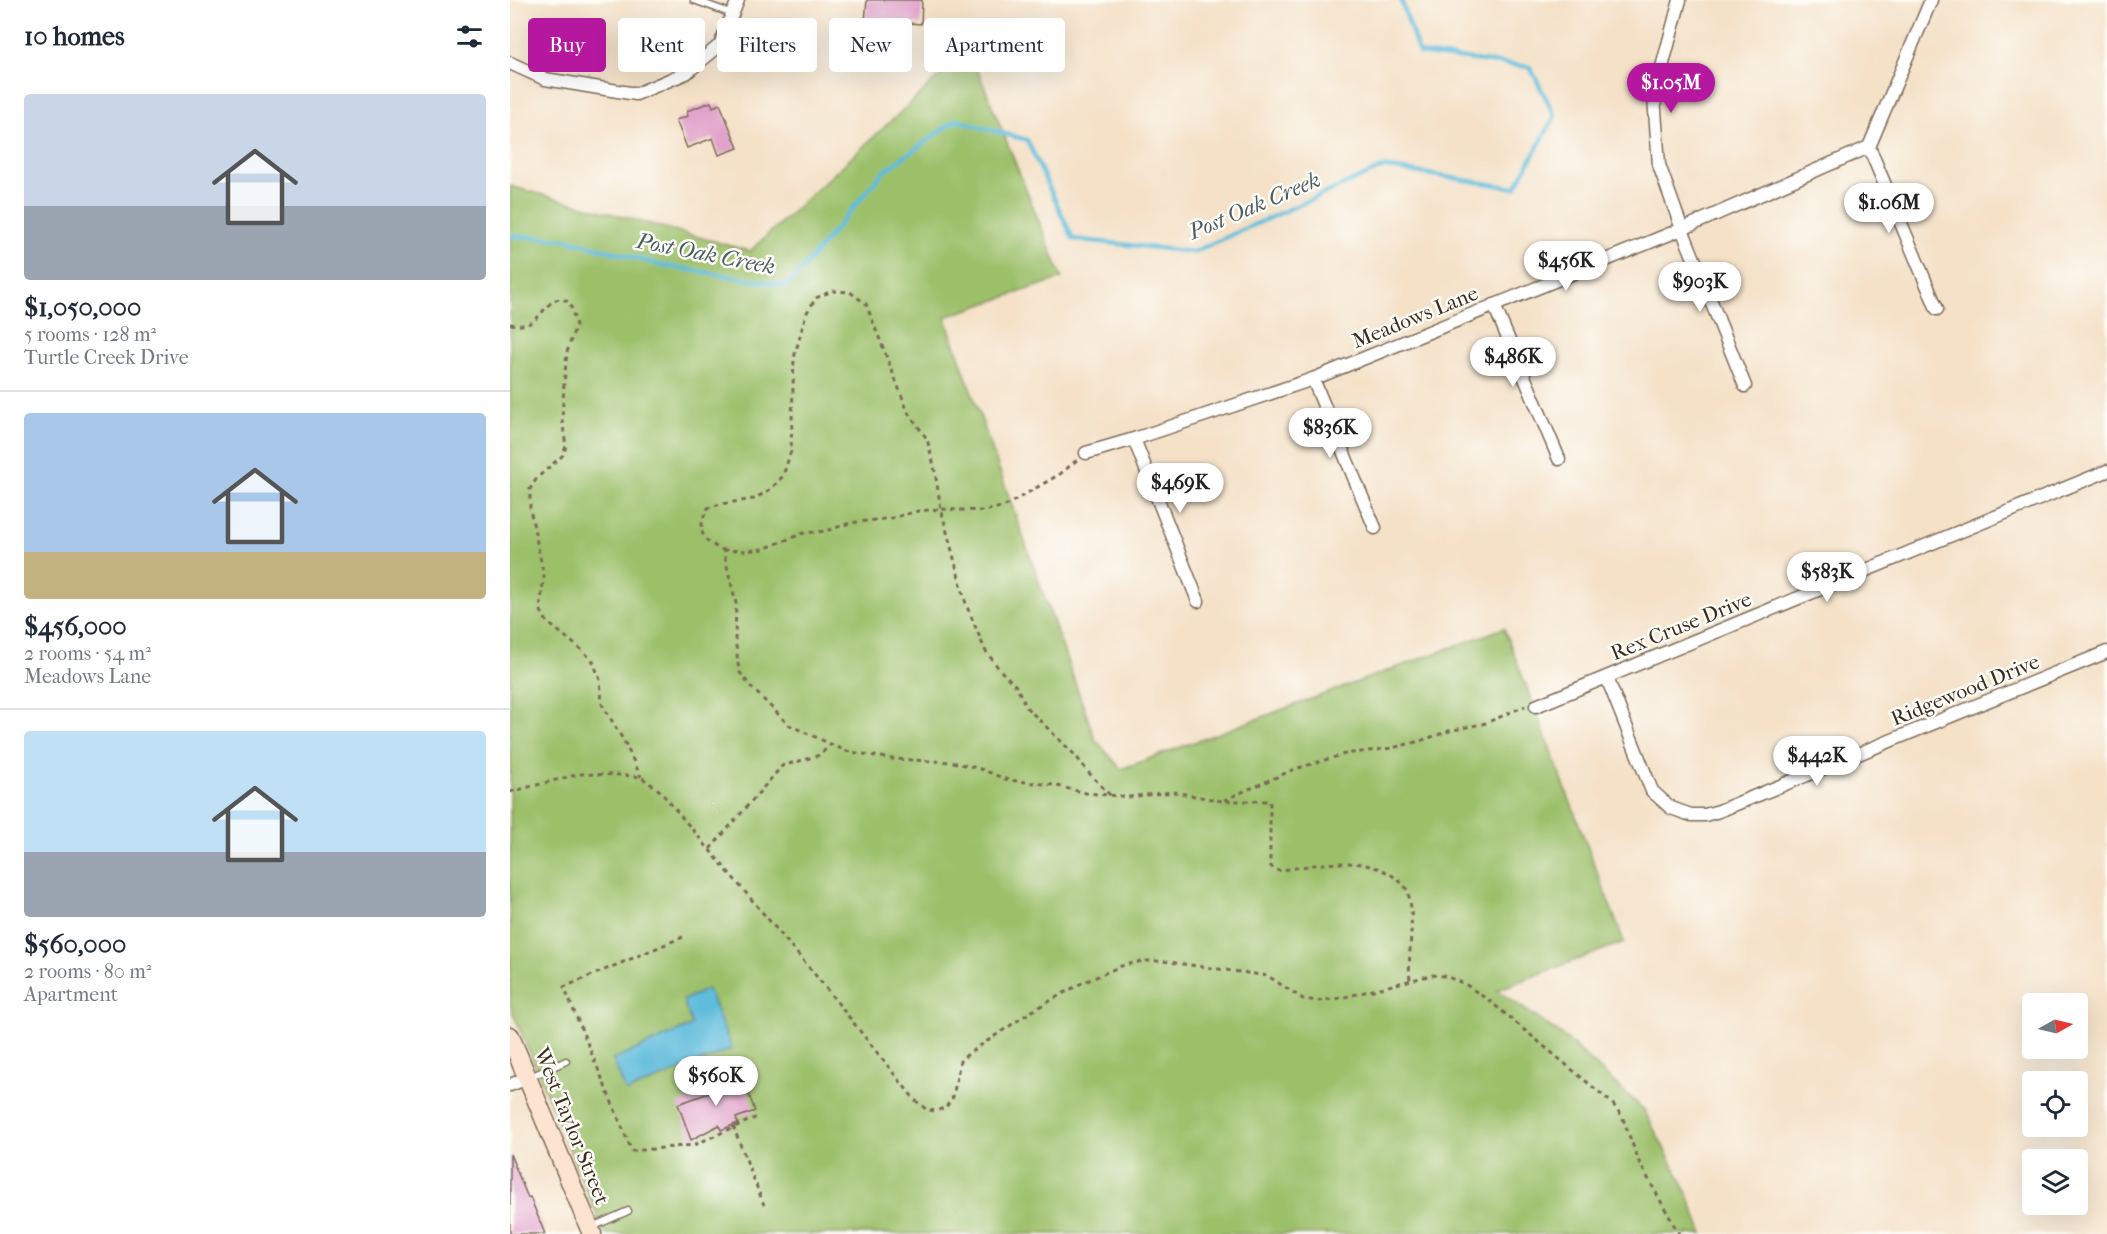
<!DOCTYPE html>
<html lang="en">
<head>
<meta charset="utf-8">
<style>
  :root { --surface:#fff; --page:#f2f2f3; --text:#1f2937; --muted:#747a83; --line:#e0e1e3; --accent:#b5179e }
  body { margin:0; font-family:"IM FELL French Canon",serif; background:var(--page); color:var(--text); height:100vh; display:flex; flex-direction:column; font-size:22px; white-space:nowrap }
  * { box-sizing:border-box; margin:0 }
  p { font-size:20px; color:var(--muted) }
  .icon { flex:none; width:33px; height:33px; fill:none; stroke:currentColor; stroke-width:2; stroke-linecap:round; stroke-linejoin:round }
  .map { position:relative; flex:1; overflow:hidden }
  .drawer { display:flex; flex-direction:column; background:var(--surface); width:510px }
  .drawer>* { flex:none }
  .top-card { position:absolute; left:18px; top:18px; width:570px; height:54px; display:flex; gap:12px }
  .needle { width:39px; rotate:82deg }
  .tools { position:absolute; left:1512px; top:993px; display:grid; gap:12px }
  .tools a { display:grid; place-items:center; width:66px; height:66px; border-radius:6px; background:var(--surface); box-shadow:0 6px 24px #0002; font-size:30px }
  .price { position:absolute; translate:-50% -51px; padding:0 14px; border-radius:21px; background:#fff; color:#222; font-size:20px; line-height:39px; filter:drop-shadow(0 2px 3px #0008) }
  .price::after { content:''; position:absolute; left:50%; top:36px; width:18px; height:14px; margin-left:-9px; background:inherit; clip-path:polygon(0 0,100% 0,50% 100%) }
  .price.current { background:var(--accent); color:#fff }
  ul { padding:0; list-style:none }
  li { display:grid; align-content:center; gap:12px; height:318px; padding:0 24px }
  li+li { border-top:2px solid var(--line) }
  li span { display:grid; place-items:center; height:186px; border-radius:6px; color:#555 }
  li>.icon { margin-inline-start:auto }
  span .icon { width:108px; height:108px; fill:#fffc; stroke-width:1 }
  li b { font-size:26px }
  h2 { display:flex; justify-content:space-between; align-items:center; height:72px; padding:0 24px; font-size:26px }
  .pill { padding:0 21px; border-radius:6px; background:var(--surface); box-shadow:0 6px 24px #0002; font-size:21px; line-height:54px }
  .pill.current { background:var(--accent); color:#fff }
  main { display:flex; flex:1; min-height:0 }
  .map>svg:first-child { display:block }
  .green { fill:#9cc06a; stroke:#6c7544; stroke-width:1.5 }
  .water { fill:#5ebcdc; stroke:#4c737d; stroke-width:1.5 }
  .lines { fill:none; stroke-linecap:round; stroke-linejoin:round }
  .stream { stroke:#5ebcdc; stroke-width:4.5 }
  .building { fill:#e1a2cb }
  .lane-casing { stroke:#7c6a59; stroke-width:9 }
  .street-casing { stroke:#7c6a59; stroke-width:15 }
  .secondary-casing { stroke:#7c6a59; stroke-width:21 }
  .path { stroke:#7c6a59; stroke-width:3; stroke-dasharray:4.5 4.5; stroke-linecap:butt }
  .lane { stroke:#fff; stroke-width:6 }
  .street { stroke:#fff; stroke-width:12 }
  .secondary { stroke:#fde4d0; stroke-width:18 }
  .labels { text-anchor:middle; stroke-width:5; stroke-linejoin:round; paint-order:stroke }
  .street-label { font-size:21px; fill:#3b2a1e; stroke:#fdfcf7 }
  .water-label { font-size:22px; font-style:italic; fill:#475d60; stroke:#fdfcf7 }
</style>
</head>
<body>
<main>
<section class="drawer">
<h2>10 homes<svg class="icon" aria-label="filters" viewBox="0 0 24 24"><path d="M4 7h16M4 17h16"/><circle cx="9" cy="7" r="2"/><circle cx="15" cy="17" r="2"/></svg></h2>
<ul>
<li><span style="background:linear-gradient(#c9d6e8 60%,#9aa5b1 0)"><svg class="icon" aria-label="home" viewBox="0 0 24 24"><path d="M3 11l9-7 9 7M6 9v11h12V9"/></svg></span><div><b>$1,050,000</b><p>5 rooms · 128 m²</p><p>Turtle Creek Drive</p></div></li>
<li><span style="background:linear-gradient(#a9c7e8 75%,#c2b280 0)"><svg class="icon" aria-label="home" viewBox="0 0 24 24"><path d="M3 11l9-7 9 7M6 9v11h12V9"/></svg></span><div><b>$456,000</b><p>2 rooms · 54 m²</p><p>Meadows Lane</p></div></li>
<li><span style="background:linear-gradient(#bfe0f5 65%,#9aa5b1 0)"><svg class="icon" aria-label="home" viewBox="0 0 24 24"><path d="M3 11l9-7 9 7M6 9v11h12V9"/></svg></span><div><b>$560,000</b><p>2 rooms · 80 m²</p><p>Apartment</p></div></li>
</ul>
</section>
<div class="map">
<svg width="1597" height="1234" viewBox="0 0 1597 1234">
  <rect width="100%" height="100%" fill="#fdfcf7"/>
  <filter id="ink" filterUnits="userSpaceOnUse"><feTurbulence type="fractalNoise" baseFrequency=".0167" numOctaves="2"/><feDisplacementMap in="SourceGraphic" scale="12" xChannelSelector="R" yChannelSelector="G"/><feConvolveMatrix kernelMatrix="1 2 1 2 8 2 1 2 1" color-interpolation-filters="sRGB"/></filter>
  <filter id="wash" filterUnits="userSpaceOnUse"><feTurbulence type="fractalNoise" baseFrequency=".008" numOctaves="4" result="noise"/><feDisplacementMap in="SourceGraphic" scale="24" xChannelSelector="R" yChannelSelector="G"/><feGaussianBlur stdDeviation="1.35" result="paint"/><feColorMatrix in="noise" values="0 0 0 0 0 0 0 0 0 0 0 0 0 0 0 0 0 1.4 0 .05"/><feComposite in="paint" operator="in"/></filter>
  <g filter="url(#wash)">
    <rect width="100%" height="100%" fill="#f4e1c7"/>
    <!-- green -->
    <path class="green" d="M459 49 552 278 435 317 585 739 611 769 994 628 1114 942 987 990 1056 1038 1134 1110 1176 1190 1193 1234H95L0 1006V186L240 251Z"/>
    <!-- water -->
    <path class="water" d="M198 989 222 1049 116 1092 103 1060 182 1025 173 1000Z"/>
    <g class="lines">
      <!-- stream -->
      <path class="stream" d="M0 236 55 239 151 265 278 286 373 172 446 120 517 140 563 239 683 252 874 167 1005 188 1045 116 1020 67 909 53 891 0"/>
    </g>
    <g id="blocks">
      <!-- building -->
      <g class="building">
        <path d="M357 0H412L411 24 355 20Z"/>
        <path d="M201 102 203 107 210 104 228 148 209 155 203 138 177 148 166 120 178 116 177 111Z"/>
        <path d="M211 1074 215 1086 233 1079 245 1111 226 1118 228 1123 211 1130 209 1125 181 1140 168 1104 199 1093 195 1081Z"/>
        <path d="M0 1154 18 1198 20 1197 35 1234H0Z"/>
      </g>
    </g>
  </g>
  <g filter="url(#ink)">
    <use href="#blocks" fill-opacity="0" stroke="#7c6a59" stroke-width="1.5"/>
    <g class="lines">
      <defs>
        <g id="lane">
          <path d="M184 0 223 14"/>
          <path d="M18 1078 56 1061"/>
          <path d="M82 1227 118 1211"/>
        </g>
        <g id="street">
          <path d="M1170 0 1144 97 1149 165 1172 229 1235 386"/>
          <path d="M0 63 35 79 126 94 176 73 210 45 228 0"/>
          <path d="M1359 147 1427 309"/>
          <path d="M984 305 1049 459"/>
          <path d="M803 379 865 528"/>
          <path d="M624 439 688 601"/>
          <path d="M576 453 624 439 803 379 1172 229 1359 147 1421 0"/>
          <path d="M1097 678 1142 791 1161 808 1181 815H1195L1209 811 1597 652"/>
          <path d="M1026 706 1597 471"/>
          <path d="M0 1085 18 1078"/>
        </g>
        <path id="secondary" d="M0 1036 82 1234"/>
      </defs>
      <!-- lane casing -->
      <use href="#lane" class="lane-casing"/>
      <!-- street casing -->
      <use href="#street" class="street-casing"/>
      <!-- secondary casing -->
      <use href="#secondary" class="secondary-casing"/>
      <!-- path -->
      <g class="path">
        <path d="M0 324C6 325 14 326 20 323 35 315 41 290 60 303L66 325 57 352 54 384 52 419 56 446 53 455 27 478 20 489V509L34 576 30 609 37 622 73 651 83 661 90 680 92 704 115 743 131 777"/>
        <path d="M213 550 236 551 253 549 294 533 316 531 340 523 382 518 408 511 431 509 474 511 495 506 550 474 567 460"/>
        <path d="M0 792 69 774 113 775 131 777 149 790 307 977 405 1100 417 1110 426 1111 436 1107 443 1097 450 1061 459 1053 522 1011 570 984 611 966 632 961H652L758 976 793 999 808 1001 831 998 922 975 935 976 955 984 981 1002 1102 1103 1112 1116 1129 1162 1169 1234"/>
        <path d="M600 795 579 773 565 755 517 708 506 686 490 670 475 650 456 604 431 509 424 466 417 439 398 412 356 304 340 292 322 291 306 298 296 314 284 358 281 451 273 476 261 489 244 499 211 504 198 508C186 530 191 541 213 550L226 603 225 638 229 671 240 686 279 725 336 751 382 759 442 762 468 768 498 780 543 785 576 793 619 797 664 792 712 801H760V865L765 871C804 866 853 852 887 879 892 883 896 886 898 893 906 919 897 953 900 980"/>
        <path d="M714 800 785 769 835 754 882 748 910 741 939 731 976 723 1015 706"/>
        <path d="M200 849 272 766 310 755 321 744"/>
        <path d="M173 937 54 987 122 1151 184 1145 247 1117"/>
        <path d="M223 1126 254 1205"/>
      </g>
      <!-- lane -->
      <use href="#lane" class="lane"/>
      <!-- street -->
      <use href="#street" class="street"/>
      <!-- secondary -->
      <use href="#secondary" class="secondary"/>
    </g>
  </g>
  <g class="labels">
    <!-- street labels -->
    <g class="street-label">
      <text transform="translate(905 317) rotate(-22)" y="7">Meadows Lane</text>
      <text transform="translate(1171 626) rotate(-22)" y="7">Rex Cruse Drive</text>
      <text transform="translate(1455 690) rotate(-22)" y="7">Ridgewood Drive</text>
      <text transform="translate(62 1126) rotate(68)" y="7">West Taylor Street</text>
    </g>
    <!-- water labels -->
    <g class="water-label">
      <text transform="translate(744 205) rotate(-23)" y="8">Post Oak Creek</text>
      <text transform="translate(196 253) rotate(11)" y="8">Post Oak Creek</text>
    </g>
  </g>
</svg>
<div class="tools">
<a><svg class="needle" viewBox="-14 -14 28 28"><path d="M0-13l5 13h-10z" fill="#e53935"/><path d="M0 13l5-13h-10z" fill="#747a83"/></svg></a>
<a><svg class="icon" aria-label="locate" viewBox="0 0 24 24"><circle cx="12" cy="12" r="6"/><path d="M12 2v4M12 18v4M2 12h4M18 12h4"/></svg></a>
<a><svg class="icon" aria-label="layers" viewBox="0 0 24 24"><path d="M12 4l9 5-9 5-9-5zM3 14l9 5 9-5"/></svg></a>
</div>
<b class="price current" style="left:1161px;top:114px">$1.05M</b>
<b class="price" style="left:1379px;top:234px">$1.06M</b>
<b class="price" style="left:1056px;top:292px">$456K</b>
<b class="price" style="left:1190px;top:313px">$903K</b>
<b class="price" style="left:1003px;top:388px">$486K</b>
<b class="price" style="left:820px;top:459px">$836K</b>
<b class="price" style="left:670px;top:514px">$469K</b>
<b class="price" style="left:1317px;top:603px">$583K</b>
<b class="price" style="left:1307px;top:787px">$442K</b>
<b class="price" style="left:206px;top:1107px">$560K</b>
<div class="top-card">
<a class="pill current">Buy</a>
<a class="pill">Rent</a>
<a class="pill">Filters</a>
<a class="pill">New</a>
<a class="pill">Apartment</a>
</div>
</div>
</main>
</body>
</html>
